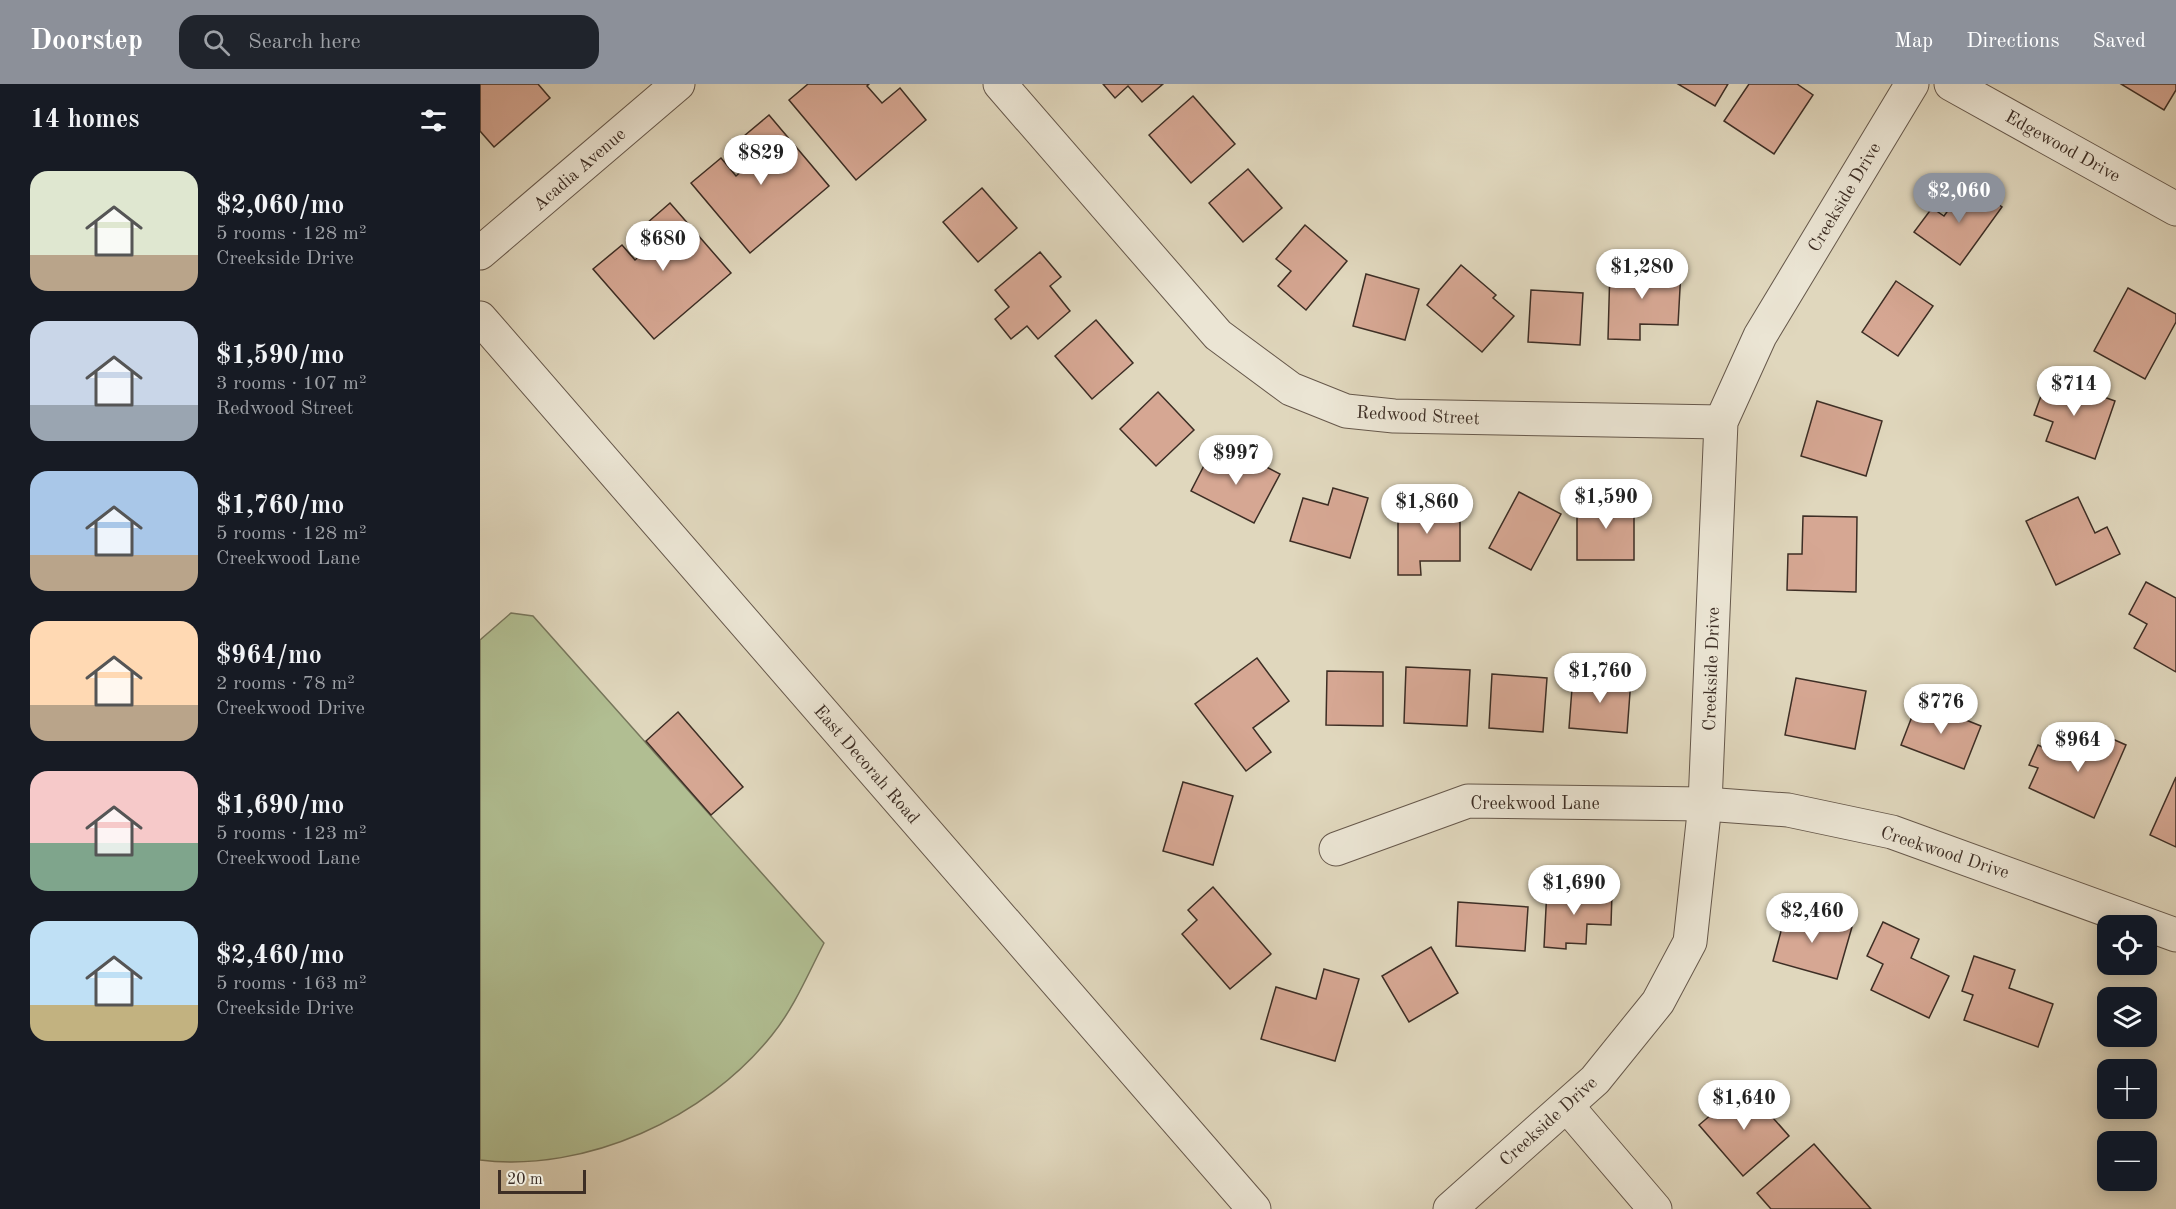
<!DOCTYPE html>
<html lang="en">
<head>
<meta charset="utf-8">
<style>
  :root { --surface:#171b24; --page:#20242c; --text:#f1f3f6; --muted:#9ea1a6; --accent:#8c9099 }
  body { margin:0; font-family:"Old Standard TT",serif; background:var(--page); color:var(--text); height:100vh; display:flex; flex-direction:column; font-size:22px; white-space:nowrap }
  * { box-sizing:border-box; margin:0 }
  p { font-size:20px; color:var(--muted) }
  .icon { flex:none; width:33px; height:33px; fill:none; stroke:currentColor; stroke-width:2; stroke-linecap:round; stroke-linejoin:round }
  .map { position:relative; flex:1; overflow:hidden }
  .side { display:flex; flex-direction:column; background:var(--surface); width:480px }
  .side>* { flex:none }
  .tools { position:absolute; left:1617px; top:831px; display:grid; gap:12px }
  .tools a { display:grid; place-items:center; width:60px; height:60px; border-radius:12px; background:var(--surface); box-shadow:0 3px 15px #0003; font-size:30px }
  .scale { position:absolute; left:18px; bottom:15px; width:88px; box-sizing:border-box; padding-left:6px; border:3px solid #3d2e25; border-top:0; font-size:16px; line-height:21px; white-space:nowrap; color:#3d2e25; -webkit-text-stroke:4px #ebe5d4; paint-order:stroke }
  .price { position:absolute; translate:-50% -51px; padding:0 14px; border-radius:21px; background:#fff; color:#222; font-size:20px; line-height:39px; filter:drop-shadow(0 2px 3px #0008) }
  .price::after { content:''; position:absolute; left:50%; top:36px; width:18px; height:14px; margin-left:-9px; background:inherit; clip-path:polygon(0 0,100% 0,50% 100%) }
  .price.selected { background:var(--accent); color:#fff }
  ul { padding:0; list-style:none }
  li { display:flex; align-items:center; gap:18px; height:150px; padding:0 30px }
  li span { display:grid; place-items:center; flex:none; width:168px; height:120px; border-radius:18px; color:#555 }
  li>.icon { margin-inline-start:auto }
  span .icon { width:72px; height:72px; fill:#fffc; stroke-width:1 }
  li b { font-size:26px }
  h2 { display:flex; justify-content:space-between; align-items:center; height:72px; padding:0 30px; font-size:26px }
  header { display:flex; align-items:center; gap:36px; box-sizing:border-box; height:84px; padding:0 30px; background:var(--accent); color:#fff }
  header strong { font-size:28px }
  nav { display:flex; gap:33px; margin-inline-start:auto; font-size:21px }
  .search { width:420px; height:54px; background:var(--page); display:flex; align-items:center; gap:15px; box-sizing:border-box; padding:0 21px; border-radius:18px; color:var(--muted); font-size:22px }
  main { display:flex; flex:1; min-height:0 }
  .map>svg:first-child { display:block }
  .green { fill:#b1be92; stroke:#77765c; stroke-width:1.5 }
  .building { fill:#d6a793; stroke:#3d2e25; stroke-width:1.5 }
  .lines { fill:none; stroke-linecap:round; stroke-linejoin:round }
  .minor-casing { stroke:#66584b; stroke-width:35 }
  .tertiary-casing { stroke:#66584b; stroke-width:35 }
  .minor { stroke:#ebe5d4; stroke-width:33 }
  .tertiary { stroke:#ebe5d4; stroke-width:33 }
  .labels { text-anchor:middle; stroke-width:6; stroke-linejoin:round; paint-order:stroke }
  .street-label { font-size:18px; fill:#3d2e25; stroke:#ebe5d4 }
</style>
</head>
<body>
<header>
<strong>Doorstep</strong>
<div class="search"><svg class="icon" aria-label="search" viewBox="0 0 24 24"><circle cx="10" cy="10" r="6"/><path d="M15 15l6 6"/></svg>Search here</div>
<nav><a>Map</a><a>Directions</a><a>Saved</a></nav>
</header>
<main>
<section class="side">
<h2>14 homes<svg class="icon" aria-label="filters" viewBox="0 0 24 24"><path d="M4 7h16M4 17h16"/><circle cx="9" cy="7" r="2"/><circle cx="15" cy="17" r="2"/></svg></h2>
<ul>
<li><span style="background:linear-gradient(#dfe7d0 70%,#b9a48a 0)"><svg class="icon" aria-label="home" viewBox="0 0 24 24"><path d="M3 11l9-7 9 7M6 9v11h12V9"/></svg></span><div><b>$2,060/mo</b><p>5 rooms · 128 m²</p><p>Creekside Drive</p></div></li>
<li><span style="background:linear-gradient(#c9d6e8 70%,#9aa5b1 0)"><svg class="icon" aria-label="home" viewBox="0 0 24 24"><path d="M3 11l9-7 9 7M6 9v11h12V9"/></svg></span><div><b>$1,590/mo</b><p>3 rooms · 107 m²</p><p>Redwood Street</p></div></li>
<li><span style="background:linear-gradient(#a9c7e8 70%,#b9a48a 0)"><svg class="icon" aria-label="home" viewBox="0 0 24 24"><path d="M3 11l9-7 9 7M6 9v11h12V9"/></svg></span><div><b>$1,760/mo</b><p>5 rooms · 128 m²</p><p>Creekwood Lane</p></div></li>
<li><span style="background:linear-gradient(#ffd9b3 70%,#b9a48a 0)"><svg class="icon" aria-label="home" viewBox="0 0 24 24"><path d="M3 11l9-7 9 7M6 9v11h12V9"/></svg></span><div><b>$964/mo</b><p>2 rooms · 78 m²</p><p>Creekwood Drive</p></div></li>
<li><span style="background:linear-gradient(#f6c9c9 60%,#7fa58c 0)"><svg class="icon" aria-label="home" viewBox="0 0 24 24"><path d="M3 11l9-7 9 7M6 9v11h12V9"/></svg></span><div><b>$1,690/mo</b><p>5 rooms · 123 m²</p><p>Creekwood Lane</p></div></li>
<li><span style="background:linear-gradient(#bfe0f5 70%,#c2b280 0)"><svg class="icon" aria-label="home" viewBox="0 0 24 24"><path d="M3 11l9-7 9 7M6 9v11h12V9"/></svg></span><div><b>$2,460/mo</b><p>5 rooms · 163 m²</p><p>Creekside Drive</p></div></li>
</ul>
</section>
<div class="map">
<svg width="1696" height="1125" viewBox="0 0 1696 1125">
  <rect width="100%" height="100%" fill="#e0d7bd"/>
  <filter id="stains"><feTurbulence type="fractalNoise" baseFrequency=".00333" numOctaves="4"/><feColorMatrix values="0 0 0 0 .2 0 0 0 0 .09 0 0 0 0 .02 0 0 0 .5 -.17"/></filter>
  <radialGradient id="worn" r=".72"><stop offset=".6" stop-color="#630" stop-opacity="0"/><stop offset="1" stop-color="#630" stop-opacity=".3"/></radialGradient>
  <!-- green -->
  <path class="green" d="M31 529 53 532 344 859C328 890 314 924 292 951 226 1034 106 1089 0 1076V556Z"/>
  <!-- building -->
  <g class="building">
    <path d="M0 0H58L70 14 14 63 0 47Z"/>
    <path d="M328 0H389L387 2 402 19 420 4 446 36 376 96 309 16Z"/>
    <path d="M623 0H683L662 18 648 2 635 14Z"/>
    <path d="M1198 0H1248L1235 22Z"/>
    <path d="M1269 0H1317L1333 11 1294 70 1244 37Z"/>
    <path d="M1641 0H1696V6L1684 26Z"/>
    <path d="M713 12 755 60 711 99 669 51Z"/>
    <path d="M289 31 349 102 270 169 211 99 241 74 256 92 274 76 258 57Z"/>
    <path d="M768 85 802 124 763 158 729 119Z"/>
    <path d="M1488 99 1522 123 1480 181 1434 148 1452 124 1464 132Z"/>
    <path d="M502 104 537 144 498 178 463 138Z"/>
    <path d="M190 119 251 189 174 255 113 185 142 161 155 176 172 161 159 146Z"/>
    <path d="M825 141 867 177 826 226 798 202 811 187 796 175Z"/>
    <path d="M560 168 581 193 570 202 590 227 558 255 547 242 531 255 515 235 529 223 515 206Z"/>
    <path d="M981 181 1016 211 1013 214 1034 232 1002 268 947 221Z"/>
    <path d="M1130 183 1201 186 1198 241 1160 240V256L1128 255Z"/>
    <path d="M886 190 939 205 925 256 873 242Z"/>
    <path d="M1416 197 1453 222 1418 272 1382 248Z"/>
    <path d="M1648 204 1696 230V238L1665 295 1614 267Z"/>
    <path d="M1051 206 1103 209 1100 261 1048 258Z"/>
    <path d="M616 236 653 279 612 315 575 272Z"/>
    <path d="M1568 293 1635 317 1615 375 1566 357 1573 338 1554 331Z"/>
    <path d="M678 308 714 346 676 382 640 345Z"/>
    <path d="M1337 317 1402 337 1386 392 1321 372Z"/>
    <path d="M731 368 765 386 771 375 800 390 774 439 711 407Z"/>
    <path d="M853 404 888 414 870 474 810 457 823 414 848 421Z"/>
    <path d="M1039 408 1081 430 1051 486 1009 464Z"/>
    <path d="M1598 413 1615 449 1627 443 1640 470 1576 501 1546 437Z"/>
    <rect x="1097" y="416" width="57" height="60"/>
    <path d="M918 420H980V477H940L941 491H918Z"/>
    <path d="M1323 432 1377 433 1376 508 1307 506 1308 470H1322Z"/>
    <path d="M1666 498 1696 514V588L1654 564 1667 540 1649 530Z"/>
    <path d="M777 574 809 617 773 644 791 668 766 687 715 620Z"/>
    <path d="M926 583 990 586 987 642 924 639Z"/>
    <path d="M847 587 903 588V642L846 641Z"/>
    <path d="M1012 590 1067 594 1063 648 1009 644Z"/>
    <path d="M1093 591 1151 595 1147 649 1089 644Z"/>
    <path d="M1316 594 1386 607 1375 665 1305 651Z"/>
    <path d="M1438 617 1501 642 1484 685 1421 661Z"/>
    <path d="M198 628 263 703 231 731 166 657Z"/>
    <path d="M1610 645 1646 661 1614 734 1549 704 1558 684 1549 681 1558 661 1595 678Z"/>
    <path d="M1696 693V763L1670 751Z"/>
    <path d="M703 698 753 712 733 781 683 767Z"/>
    <path d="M733 803 791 870 750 905 702 850 717 836 708 826Z"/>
    <path d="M1067 805 1132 809 1131 841 1107 840 1106 860 1086 859V865L1064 863Z"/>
    <path d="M978 818 1048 823 1045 867 976 862Z"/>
    <path d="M1307 825 1372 843 1357 895 1293 877Z"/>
    <path d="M1403 838 1439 855 1431 874 1469 892 1449 934 1391 906 1403 880 1387 872Z"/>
    <path d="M951 863 978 909 929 938 902 892Z"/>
    <path d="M1494 872 1535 886 1529 904 1573 920 1558 963 1484 936 1493 911 1482 907Z"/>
    <path d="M844 885 879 895 855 977 781 955 796 903 836 915Z"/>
    <path d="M1265 1002 1309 1052 1263 1092 1219 1041Z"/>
    <path d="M1334 1060 1391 1125H1291L1277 1109Z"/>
  </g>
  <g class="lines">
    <defs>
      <g id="minor">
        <path d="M520 0 738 251 811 305 866 327 914 332 1241 338"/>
        <path d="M1471 0 1696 125"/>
        <path d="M0 169 198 0"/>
        <path d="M856 765 988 717 1225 720 1308 726 1412 748 1696 851"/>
        <path d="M1087 1022 1175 1125"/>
        <path d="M970 1125 1115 996 1178 918 1210 858 1225 720 1241 338 1280 252 1432 0"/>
      </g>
      <path id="tertiary" d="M0 234 774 1125"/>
    </defs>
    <!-- minor casing -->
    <use href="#minor" class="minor-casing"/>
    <!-- tertiary casing -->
    <use href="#tertiary" class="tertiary-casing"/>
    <!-- minor -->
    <use href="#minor" class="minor"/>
    <!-- tertiary -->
    <use href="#tertiary" class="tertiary"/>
  </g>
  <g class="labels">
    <!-- street labels -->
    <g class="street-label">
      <text transform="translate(1583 62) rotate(29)" y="6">Edgewood Drive</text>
      <text transform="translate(99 85) rotate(-41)" y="6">Acadia Avenue</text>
      <text transform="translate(1364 113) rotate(-59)" y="6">Creekside Drive</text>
      <text transform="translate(938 331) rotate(3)" y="6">Redwood Street</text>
      <text transform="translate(1231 585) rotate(-88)" y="6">Creekside Drive</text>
      <text transform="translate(387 680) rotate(49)" y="6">East Decorah Road</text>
      <text x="1055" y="725">Creekwood Lane</text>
      <text transform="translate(1465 768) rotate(18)" y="6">Creekwood Drive</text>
      <text transform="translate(1068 1037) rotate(-42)" y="6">Creekside Drive</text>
    </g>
  </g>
  <rect width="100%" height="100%" filter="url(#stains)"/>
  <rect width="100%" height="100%" fill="url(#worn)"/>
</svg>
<div class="tools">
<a><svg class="icon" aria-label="locate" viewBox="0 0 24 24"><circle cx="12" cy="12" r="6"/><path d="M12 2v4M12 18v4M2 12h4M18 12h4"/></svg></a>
<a><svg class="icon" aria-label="layers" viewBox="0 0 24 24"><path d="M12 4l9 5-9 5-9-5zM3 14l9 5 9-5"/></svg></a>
<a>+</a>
<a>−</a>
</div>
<div class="scale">20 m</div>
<b class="price" style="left:281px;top:102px">$829</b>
<b class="price selected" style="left:1479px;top:140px">$2,060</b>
<b class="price" style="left:183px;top:188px">$680</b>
<b class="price" style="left:1162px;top:216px">$1,280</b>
<b class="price" style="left:1594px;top:333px">$714</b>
<b class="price" style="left:756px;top:402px">$997</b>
<b class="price" style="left:1126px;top:446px">$1,590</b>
<b class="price" style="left:947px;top:451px">$1,860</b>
<b class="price" style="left:1120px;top:620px">$1,760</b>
<b class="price" style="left:1461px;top:651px">$776</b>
<b class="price" style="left:1598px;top:689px">$964</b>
<b class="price" style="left:1094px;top:832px">$1,690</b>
<b class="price" style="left:1332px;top:860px">$2,460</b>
<b class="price" style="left:1264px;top:1047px">$1,640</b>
</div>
</main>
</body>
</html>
